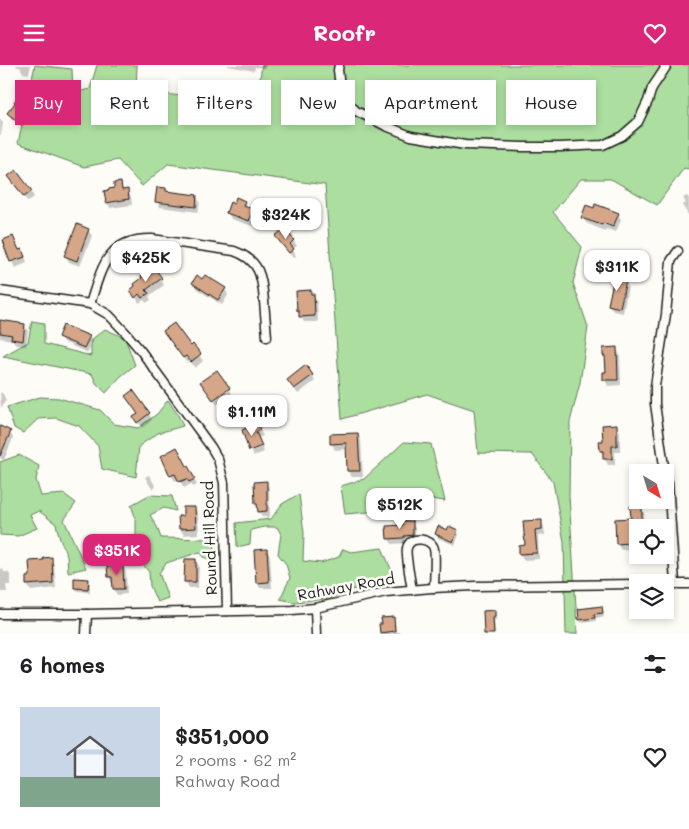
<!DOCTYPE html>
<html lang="en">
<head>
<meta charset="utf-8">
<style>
  :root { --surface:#fff; --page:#f6f6f6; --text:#202124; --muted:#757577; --accent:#db2777 }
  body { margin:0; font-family:Mali,sans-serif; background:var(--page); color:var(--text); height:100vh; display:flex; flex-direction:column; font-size:19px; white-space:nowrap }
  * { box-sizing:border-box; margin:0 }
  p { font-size:16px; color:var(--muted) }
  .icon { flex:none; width:28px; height:28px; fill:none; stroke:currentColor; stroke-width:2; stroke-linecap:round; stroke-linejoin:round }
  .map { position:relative; height:569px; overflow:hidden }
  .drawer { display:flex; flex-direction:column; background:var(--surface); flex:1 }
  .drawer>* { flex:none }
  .top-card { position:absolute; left:15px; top:15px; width:660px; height:45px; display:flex; gap:10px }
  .needle { width:32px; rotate:142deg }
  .tools { position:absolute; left:629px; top:399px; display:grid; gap:10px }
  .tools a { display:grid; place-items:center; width:45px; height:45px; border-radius:0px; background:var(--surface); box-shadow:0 2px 8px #0003; font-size:25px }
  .price { position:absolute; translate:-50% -42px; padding:0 11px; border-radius:10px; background:#fff; color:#222; font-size:16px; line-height:32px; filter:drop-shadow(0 1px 2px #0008) }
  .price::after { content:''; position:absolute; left:50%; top:30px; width:15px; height:11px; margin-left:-8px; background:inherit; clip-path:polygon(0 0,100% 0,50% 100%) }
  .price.active { background:var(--accent); color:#fff }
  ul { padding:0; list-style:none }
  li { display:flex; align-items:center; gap:15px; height:125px; padding:0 20px }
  li span { display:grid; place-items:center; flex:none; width:140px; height:100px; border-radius:0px; color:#555 }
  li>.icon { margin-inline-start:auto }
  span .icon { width:60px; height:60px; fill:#fffc; stroke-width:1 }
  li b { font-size:21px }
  h2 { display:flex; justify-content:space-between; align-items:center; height:60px; padding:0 20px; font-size:21px }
  .pill { padding:0 18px; border-radius:0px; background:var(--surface); box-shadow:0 2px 8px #0003; font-size:18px; line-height:45px }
  .pill.active { background:var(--accent); color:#fff }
  header { display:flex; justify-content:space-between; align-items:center; height:65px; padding:0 20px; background:var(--accent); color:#fff; font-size:22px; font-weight:800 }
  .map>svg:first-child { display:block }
  .green { fill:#acde9f; stroke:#647d5e }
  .shadow { fill:#0003 }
  .building { fill:#d6a688; stroke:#1c1c1c }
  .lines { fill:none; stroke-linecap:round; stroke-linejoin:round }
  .minor-casing { stroke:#1c1c1c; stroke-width:11 }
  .minor { stroke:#fdfcf7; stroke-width:8 }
  .labels { text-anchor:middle; stroke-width:5; stroke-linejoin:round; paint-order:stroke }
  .street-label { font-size:15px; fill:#1c1c1c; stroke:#fdfcf7 }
</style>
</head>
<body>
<header><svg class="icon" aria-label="menu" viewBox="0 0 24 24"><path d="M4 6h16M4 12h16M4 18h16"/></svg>Roofr<svg class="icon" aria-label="heart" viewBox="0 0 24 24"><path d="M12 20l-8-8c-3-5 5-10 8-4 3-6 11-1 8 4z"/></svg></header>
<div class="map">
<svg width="689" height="569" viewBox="0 0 689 569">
  <rect width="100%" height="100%" fill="#fdfcf7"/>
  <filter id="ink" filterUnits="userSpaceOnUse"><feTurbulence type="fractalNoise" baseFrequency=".02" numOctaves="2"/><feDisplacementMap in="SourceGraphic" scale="10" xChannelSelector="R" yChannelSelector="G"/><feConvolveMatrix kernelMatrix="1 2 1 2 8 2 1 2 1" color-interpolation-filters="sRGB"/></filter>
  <g filter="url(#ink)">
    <!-- green -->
    <g class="green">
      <path d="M35 0 72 4 73 28 90 24 97 0H137L136 26 256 39 262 0H689V104L684 103 657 140 611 114H581L553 147 582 182 573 218 588 262 580 318 570 357 569 431 576 542 577 569H566L564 477 553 417 532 389 478 388 474 345 427 329 342 354 325 120 168 99 142 121 118 95 84 102 18 78Z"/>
      <path d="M32 256 44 258V279L91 291V275L105 264 125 273 135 300 120 312 106 328 96 318 92 309 3 291 28 277Z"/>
      <path d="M40 332 59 333 100 345 114 359 138 363 157 349 168 335 178 350 183 361 158 368 139 381 136 412 102 404 98 381 79 361 56 353 38 354 23 368 14 363 7 342Z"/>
      <path d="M404 377 431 379 445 436 390 429 369 447 345 449 341 421 364 414Z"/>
      <path d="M19 390 39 401 36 415 41 431 64 429 76 438 64 455 86 503 68 507 67 491 60 474 56 459 39 446 30 450 37 463 18 471 0 470V397Z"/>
      <path d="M299 429 304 468 303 496 321 498 339 492 343 484 351 487 382 483 394 511 387 521H369L347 526 329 534 294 537 280 534 290 513 286 499 278 489 281 469 277 462H264L251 465 250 479 237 482 236 458 271 454 282 439Z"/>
      <path d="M149 430 172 431 176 446 164 443 150 450 157 462 161 473 213 474 216 494 205 493 200 487 166 498 159 508 168 533 157 537 150 521 149 507 136 491V454L131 440Z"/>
    </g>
    <!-- shadow -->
    <g class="shadow">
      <path d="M16 0H31L29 9 23 8 20 2H17Z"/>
      <path d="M228 0H266L265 3 255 2 254 6 228 1Z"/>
      <path d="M28 40 31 46 26 52 27 55 22 62 12 54 8 48Z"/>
      <path d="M0 53 3 58 1 70H0Z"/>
      <path d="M13 117 31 126 34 132 28 137Z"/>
      <path d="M120 119 124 126H127L131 132 132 140 110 143 107 137Z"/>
      <path d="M166 124 167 127 196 131 200 137 198 147 160 142 157 136Z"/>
      <path d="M687 131 689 133V151L682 140 686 138 683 133Z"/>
      <path d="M244 137 248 143 252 145 256 151 252 161 231 154 228 148 234 140Z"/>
      <path d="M618 149 621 155 616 167 606 164 605 166 586 158 583 152Z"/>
      <path d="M88 165 92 171 80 201 69 197 66 191Z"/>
      <path d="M13 172 19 186 25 191 27 198 15 203 6 182Z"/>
      <path d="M277 172 293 175 297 181 293 184 296 191 293 193Z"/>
      <path d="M161 214 164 220 149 231 151 235 146 238 144 235 139 238 135 231 136 222Z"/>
      <path d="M203 215 225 224 228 230 222 240 197 224 193 218Z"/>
      <path d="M625 216 628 222 623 248 613 246 609 240Z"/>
      <path d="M310 226 317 236 318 257H304L298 246Z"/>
      <path d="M0 256 24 260 28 266 26 281 16 280 13 275 0 273Z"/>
      <path d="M59 271 89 272 92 278 88 288 63 277Z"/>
      <path d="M168 273 191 283 193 281 203 296 195 303 190 296 187 298Z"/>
      <path d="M616 284 620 290 621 320 608 321 605 315 607 308V295L605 291Z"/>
      <path d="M312 310 315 316 298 329 292 321Z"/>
      <path d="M205 323H229L232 329 217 340Z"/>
      <path d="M0 327 3 329 6 335 1 343Z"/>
      <path d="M149 349 152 355 142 363 135 352Z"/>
      <path d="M257 359 263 371 258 373 250 384Z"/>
      <path d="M616 361 620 367V387H615V400H608L601 386 604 377Z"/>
      <path d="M0 363 10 367 13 373 4 395 0 393Z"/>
      <path d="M358 369 361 375 363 412H352L348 406 347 384 335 385 332 379Z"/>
      <path d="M262 382 264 387 254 391 251 386Z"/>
      <path d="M188 402 197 420 193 422 191 419 184 423 179 414 175 416 171 410Z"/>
      <path d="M149 410 156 422 152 424 145 412Z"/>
      <path d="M266 417 269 423 270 452H262L256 439Z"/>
      <path d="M641 442 644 448 645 462H638V477H636V480H632V484L621 485 617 479 616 455 632 454Z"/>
      <path d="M194 443 198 449 199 469 184 470 180 464 184 452Z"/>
      <path d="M541 456 544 462 545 470 538 471 539 494 524 495 520 489V482H526L524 457Z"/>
      <path d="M412 457 415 463 416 476 407 478 392 479 388 473 404 461Z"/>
      <path d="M457 466 459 470 455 480 438 473 436 469Z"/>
      <path d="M267 485 270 491 272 523H260L257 517Z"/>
      <path d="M51 494 54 500 56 523 31 526 27 520V513H32L45 496Z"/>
      <path d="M195 495 199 501 198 523H189L186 517Z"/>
      <path d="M122 501 126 507 127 529 117 530 114 524 113 518H112L109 512Z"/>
      <path d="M0 504H3L4 507H8L10 510V520H6L7 527H0Z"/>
      <path d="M88 515 90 518V527L77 526 75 523Z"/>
      <path d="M601 542 603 546 604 552 596 553V556L582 558 580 554Z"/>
      <path d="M494 547 496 550V555H494L495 569H485Z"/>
      <path d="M393 553 395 557 396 567H401L402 569H382L381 567Z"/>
    </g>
    <!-- building -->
    <g class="building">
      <path d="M18 31 29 39 23 46 25 48 18 57 7 48 15 38 14 37Z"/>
      <path d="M16 105 32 126 24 132 8 111Z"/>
      <path d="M121 117 122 125 128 124 129 134 106 138 104 126 109 125V124L114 123V118Z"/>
      <path d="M157 122 166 123V126L197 130 196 142 155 137Z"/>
      <path d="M236 132 245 136 243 141 253 144 249 156 226 148 230 137 234 139Z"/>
      <path d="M595 139 619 148 613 162 603 158 602 160 581 153 586 140 594 143Z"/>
      <path d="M77 159 89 164 77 196 64 191Z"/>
      <path d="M285 163 294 175 290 179 294 184 289 188 275 171Z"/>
      <path d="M13 171 19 185 22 184 25 192 10 197 4 181H5L3 175Z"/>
      <path d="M154 202 162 213 146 225 149 228 142 233 139 229 135 233 130 225 135 221 134 219 142 213 141 211Z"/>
      <path d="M197 210 202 214 205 210 226 223 218 235 192 218Z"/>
      <path d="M614 212 626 215 620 243 608 240Z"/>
      <path d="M311 225V229H314L315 251 299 252V246H297L296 226Z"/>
      <path d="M0 255 25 259 23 276 11 274 12 270 0 268Z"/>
      <path d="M174 258 191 281 193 279 201 289 191 297 186 291 183 293 163 266Z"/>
      <path d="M63 260 90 271 84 283 58 272Z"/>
      <path d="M617 282 618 315H603V307H606L605 291H603V283Z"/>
      <path d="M306 300 313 310 294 324 287 315Z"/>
      <path d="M217 305 230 323 213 335 200 317Z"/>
      <path d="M133 325 150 348 137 358 133 352 138 349 125 331Z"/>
      <path d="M258 358 260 365 256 367 262 381 249 386 242 365Z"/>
      <path d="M617 359V381H612V394H603V386H600L599 376H603L602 360Z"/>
      <path d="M0 361 11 366 0 391Z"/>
      <path d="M358 368 360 406H347L346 378 330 379V369Z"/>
      <path d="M177 382 187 401H188L195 414 189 417 187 414 179 417 175 409 170 411 161 391Z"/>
      <path d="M267 416V446L258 447 257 439H255L254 417Z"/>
      <path d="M630 441H642V462H638V471H633L634 475H630V478L616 479 615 454 631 453Z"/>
      <path d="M183 442H195L196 463 179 464 178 451H183Z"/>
      <path d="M542 455V464L535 465 537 488 519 489V481L525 480 523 456Z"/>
      <path d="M402 456H413V470L404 471V473L387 474 386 461 403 460Z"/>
      <path d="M438 461 447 465 449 461 458 465 453 477 435 469Z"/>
      <path d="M267 484 269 517 256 518 254 485Z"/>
      <path d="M52 492 53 518 26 520V512L30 511 29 496 44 495 43 493Z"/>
      <path d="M185 494H196V517H184Z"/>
      <path d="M123 500 124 524H113L112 512H108L107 501Z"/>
      <path d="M74 513 89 514 88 524 74 523Z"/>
      <path d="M602 541 603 548 594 549 595 553 579 555 578 544Z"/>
      <path d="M495 545V551L493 552 494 569H484L483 546Z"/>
      <path d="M394 552 395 566 380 568 379 559H382L381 553Z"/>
    </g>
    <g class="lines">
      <defs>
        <g id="minor">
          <path d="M339 0 338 5 340 22 346 35 356 46 386 61 411 71 465 80 523 82H560L603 80 622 71 638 57 648 36 652 23 666 2 664 0"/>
          <path d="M0 226 90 239 109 250 126 268 141 286 211 382 218 394 224 418 227 546"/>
          <path d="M90 239C102 202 107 173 152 174L234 186C260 195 262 212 264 236 265 248 266 260 267 272"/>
          <path d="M675 518 668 417 665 408 655 339V321L666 249 671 196 678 186"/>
          <path d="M665 519H689"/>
          <path d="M412 525C411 517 405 489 407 483 410 470 432 473 434 484 436 491 434 515 434 523"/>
          <path d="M315 543 316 569"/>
          <path d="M0 549H87L292 545 315 543 386 527 432 523 475 521 638 519"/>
          <path d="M86 569 87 549"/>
        </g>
      </defs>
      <!-- minor casing -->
      <use href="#minor" class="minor-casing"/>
      <!-- minor -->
      <use href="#minor" class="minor"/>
    </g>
  </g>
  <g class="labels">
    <!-- street labels -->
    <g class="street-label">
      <text transform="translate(210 473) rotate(-92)" y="5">Round Hill Road</text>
      <text transform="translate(346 522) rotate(-10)" y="5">Rahway Road</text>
    </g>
  </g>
</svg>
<div class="tools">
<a><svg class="needle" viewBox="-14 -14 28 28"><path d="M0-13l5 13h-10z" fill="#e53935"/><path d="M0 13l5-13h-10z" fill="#757577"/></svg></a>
<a><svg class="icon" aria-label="locate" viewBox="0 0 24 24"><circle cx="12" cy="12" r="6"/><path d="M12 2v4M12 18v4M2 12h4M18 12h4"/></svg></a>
<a><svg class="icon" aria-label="layers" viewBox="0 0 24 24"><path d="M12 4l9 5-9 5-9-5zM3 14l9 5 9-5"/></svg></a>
</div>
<b class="price" style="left:286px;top:175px">$324K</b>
<b class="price" style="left:146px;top:218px">$425K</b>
<b class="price" style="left:617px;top:227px">$311K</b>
<b class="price" style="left:252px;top:372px">$1.11M</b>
<b class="price" style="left:400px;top:465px">$512K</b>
<b class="price active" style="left:117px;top:511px">$351K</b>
<div class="top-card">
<a class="pill active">Buy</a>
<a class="pill">Rent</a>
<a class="pill">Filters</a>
<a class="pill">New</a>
<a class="pill">Apartment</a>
<a class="pill">House</a>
</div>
</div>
<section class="drawer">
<h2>6 homes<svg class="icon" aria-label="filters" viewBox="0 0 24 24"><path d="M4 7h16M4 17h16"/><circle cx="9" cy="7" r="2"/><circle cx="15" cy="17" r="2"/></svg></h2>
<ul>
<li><span style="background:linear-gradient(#c9d6e8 70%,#7fa58c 0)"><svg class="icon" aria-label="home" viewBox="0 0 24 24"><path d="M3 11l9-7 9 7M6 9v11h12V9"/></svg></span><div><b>$351,000</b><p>2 rooms · 62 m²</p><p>Rahway Road</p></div><svg class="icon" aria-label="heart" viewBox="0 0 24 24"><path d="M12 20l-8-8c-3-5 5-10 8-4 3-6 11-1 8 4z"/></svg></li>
</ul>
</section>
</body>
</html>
